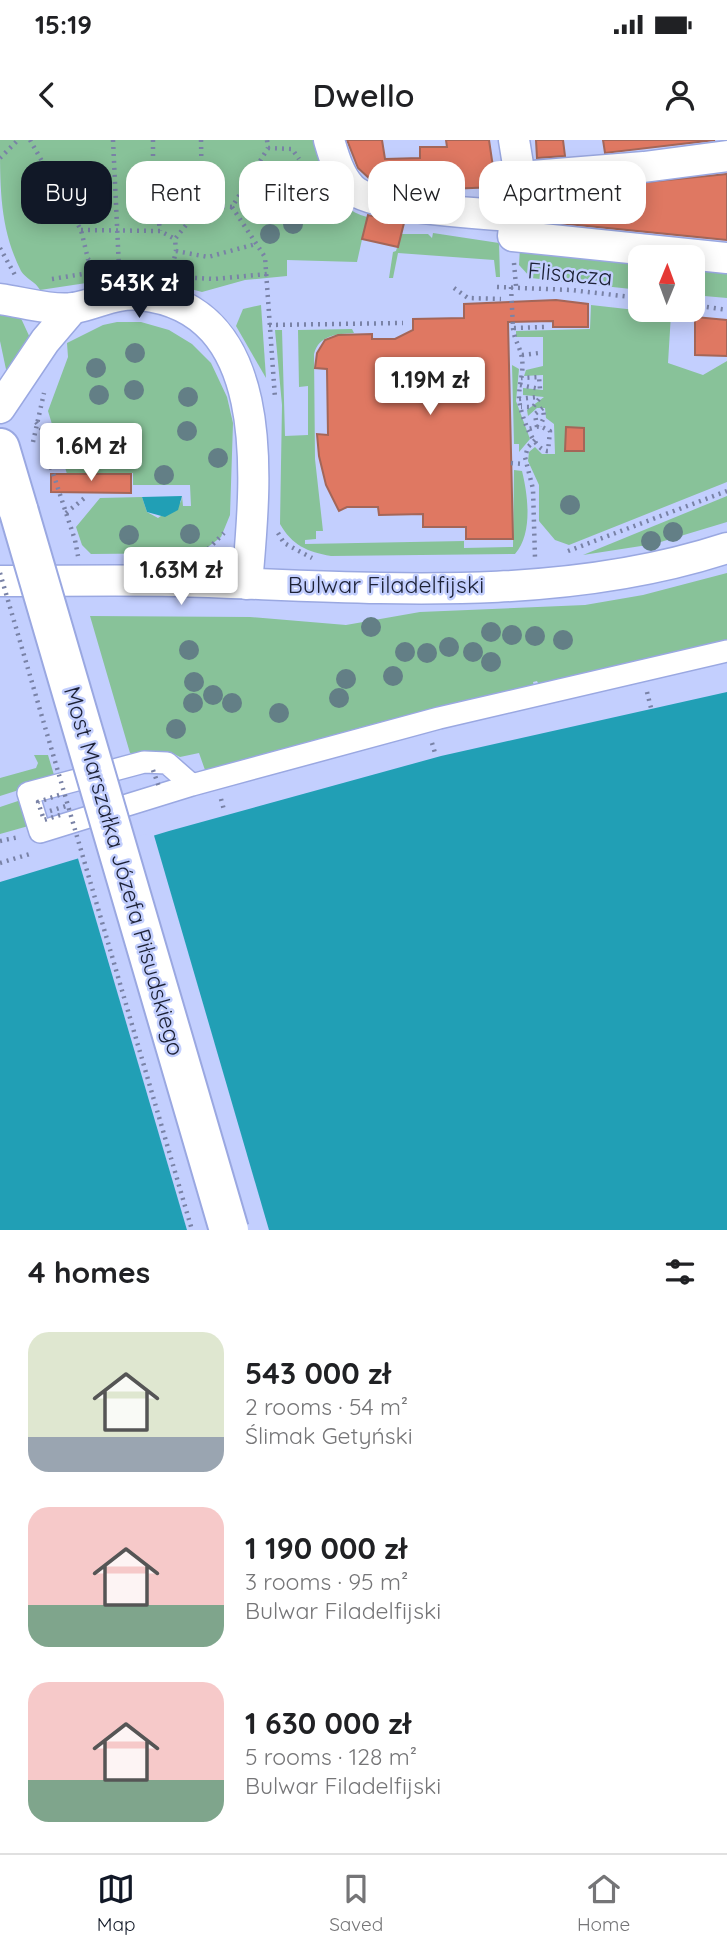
<!DOCTYPE html>
<html lang="en">
<head>
<meta charset="utf-8">
<style>
  :root { --surface:#fff; --page:#f2f2f2; --text:#202124; --muted:#757577; --line:#e0e0e0; --accent:#111827 }
  body { margin:0; font-family:Quicksand,sans-serif; background:var(--page); color:var(--text); height:100vh; display:flex; flex-direction:column; font-size:26px; white-space:nowrap }
  * { box-sizing:border-box; margin:0 }
  p { font-size:23px; color:var(--muted) }
  .icon { flex:none; width:38px; height:38px; fill:none; stroke:currentColor; stroke-width:2; stroke-linecap:round; stroke-linejoin:round }
  .map { position:relative; height:1090px; overflow:hidden }
  .drawer { display:flex; flex-direction:column; background:var(--surface); flex:1 }
  .drawer>* { flex:none }
  .hud { position:absolute; left:21px; top:21px; width:686px; height:63px; display:flex; gap:14px }
  .needle { width:46px; rotate:1deg }
  .tools { position:absolute; left:628px; top:105px; display:grid; gap:14px }
  .tools a { display:grid; place-items:center; width:77px; height:77px; border-radius:14px; background:var(--surface); box-shadow:0 4px 18px #0003; font-size:35px }
  .price { position:absolute; translate:-50% -60px; padding:0 16px; border-radius:7px; background:#fff; color:#222; font-size:23px; line-height:46px; filter:drop-shadow(0 2px 4px #0008) }
  .price::after { content:''; position:absolute; left:50%; top:42px; width:21px; height:16px; margin-left:-10px; background:inherit; clip-path:polygon(0 0,100% 0,50% 100%) }
  .price.active { background:var(--accent); color:#fff }
  ul { padding:0; list-style:none }
  li { display:flex; align-items:center; gap:21px; height:175px; padding:0 28px }
  li span { display:grid; place-items:center; flex:none; width:196px; height:140px; border-radius:21px; color:#555 }
  li>.icon { margin-inline-start:auto }
  span .icon { width:84px; height:84px; fill:#fffc; stroke-width:1 }
  li b { font-size:30px }
  h2 { display:flex; justify-content:space-between; align-items:center; height:84px; padding:0 28px; font-size:30px }
  .pill { padding:0 24px; border-radius:21px; background:var(--surface); box-shadow:0 4px 18px #0003; font-size:24px; line-height:63px }
  .pill.active { background:var(--accent); color:#fff }
  .status { display:flex; justify-content:space-between; align-items:center; height:49px; padding:0 35px; background:var(--surface); direction:ltr }
  .status svg { height:19px; fill:currentColor }
  header { display:flex; justify-content:space-between; align-items:center; height:91px; padding:0 28px; background:var(--surface); font-size:32px; font-weight:600 }
  .tab-bar { display:flex; justify-content:space-around; align-items:center; height:98px; border-top:2px solid var(--line); background:var(--surface); font-size:19px; color:var(--muted) }
  .tab-bar a { display:grid; justify-items:center; gap:4px }
  .tab-bar .active { color:var(--accent) }
  .map>svg:first-child { display:block }
  .green { fill:#88c299 }
  .water { fill:#219fb5 }
  .pier { fill:#c3cffe }
  .building { fill:#df7862; stroke:#a46658; stroke-width:2 }
  .lines { fill:none; stroke-linecap:round; stroke-linejoin:round }
  .pedestrian-casing { stroke:#9aa8e1; stroke-width:24 }
  .minor-casing { stroke:#9aa8e1; stroke-width:33 }
  .primary-casing { stroke:#9aa8e1; stroke-width:42 }
  .path { stroke:#7982a6; stroke-width:4.5; stroke-dasharray:2 5; stroke-linecap:butt }
  .pedestrian { stroke:#fff; stroke-width:21 }
  .minor { stroke:#fff; stroke-width:30 }
  .primary { stroke:#fff; stroke-width:38 }
  .primary-bridge-casing { stroke:#9aa8e1; stroke-width:42; stroke-linecap:butt }
  .path-bridge { stroke:#7982a6; stroke-width:4.5; stroke-dasharray:2 5; stroke-linecap:butt }
  .primary-bridge { stroke:#fff; stroke-width:38 }
  .tree { fill:#637f86 }
  .labels { text-anchor:middle; stroke-width:5; stroke-linejoin:round; paint-order:stroke }
  .street-label { font-size:23px; fill:#1c2136; stroke:#c3cffe }
</style>
</head>
<body>
<div class="status"><b>15:19</b><svg viewBox="0 0 49 12"><path d="M0 12V9h3v3zM5 12V6h3v6zM10 12V3h3v9zM15 12V0h3v12zM26 1h20v11H26zM47 4h2v5h-2z"/></svg></div>
<header><svg class="icon" aria-label="back" viewBox="0 0 24 24"><path d="M15 5l-7 7 7 7"/></svg>Dwello<svg class="icon" aria-label="person" viewBox="0 0 24 24"><circle cx="12" cy="8" r="4"/><path d="M4 21q1-7 8-7t8 7"/></svg></header>
<div class="map">
<svg width="727" height="1090" viewBox="0 0 727 1090">
  <rect width="100%" height="100%" fill="#c3cffe"/>
  <!-- green -->
  <g class="green">
    <path d="M0 0H313C323 32 332 68 367 77L357 122 287 120V136L245 140 202 152 153 139 126 137 40 150C35 141 26 139 21 131 0 89 0 49 0 0Z"/>
    <path d="M433 93 499 103 500 137H496L494 120 398 113 393 138H389L393 112 396 111 401 94H428L432 98Z"/>
    <path d="M520 107 640 120V150L531 138 519 125Z"/>
    <path d="M693 127 727 131V158L693 155Z"/>
    <path d="M261 165 266 238 236 186 243 169Z"/>
    <path d="M591 165 671 174 668 223 703 235 727 221V342L569 405 555 400 539 381V345L528 321 529 312 535 307 542 314H555L554 284 546 278 545 268H537L528 276 527 270 544 257 523 255V248L543 250V235L524 236 526 230 543 226V197H516V191L590 189Z"/>
    <path d="M0 170 19 174 31 200 7 234 0 201Z"/>
    <path d="M117 182H141L169 190 192 204 211 223 227 257 233 283 230 375 221 397 200 413 91 414 82 405 76 387 100 358 142 357 147 372 158 378 181 362 182 356 183 366H191L190 345H133V333L67 334 48 271 68 217 67 203 103 185Z"/>
    <path d="M352 189 354 193C337 194 319 195 314 214L315 319 323 391H316V399L305 400V404L464 401V408L513 407 514 330 522 331C528 355 533 394 515 414L331 416C307 412 292 405 280 384L282 265 275 190H282L285 296 308 295V246L299 247 298 190Z"/>
    <path d="M512 225 519 229 516 261 530 299 519 312V304H514Z"/>
    <path d="M727 356V382L654 404 583 415Z"/>
    <path d="M727 433V502L539 545 537 541 533 542 534 546 377 583 205 630 199 613 180 617 170 612 130 613 90 476 250 477 346 485 420 472 585 465 643 455Z"/>
    <path d="M34 615H48L54 635 21 645 22 649 0 656V638L36 628 38 623Z"/>
    <path d="M24 659 32 685 0 694V667Z"/>
  </g>
  <!-- water -->
  <g class="water">
    <path d="M182 356 178 370 165 377 147 372 142 357Z"/>
    <path d="M727 552V1090H0V742L169 691 441 616Z"/>
  </g>
  <!-- pier -->
  <path class="pier" d="M153 692 269 1090H187L77 715Z"/>
  <!-- building -->
  <g class="building">
    <path d="M347 0H382L385 19 420 18V7H447L446 0H489L496 47 423 50 370 39 358 28Z"/>
    <path d="M536 0H563L565 16 537 18Z"/>
    <path d="M603 0H715L605 13Z"/>
    <path d="M727 34V100L538 81 537 53Z"/>
    <path d="M368 75 404 83 398 107 362 99Z"/>
    <path d="M556 160 588 164V187H553V181L508 182 513 399H466V387H423V374L379 375 378 367H347L339 371 326 345 319 316 317 294 328 295 327 229 315 228 317 213 325 200 338 195 372 194V199H395L413 190V179L464 178V164Z"/>
    <path d="M695 177 727 180V216L695 215Z"/>
    <path d="M566 287 584 288V311H565Z"/>
    <path d="M51 334H131V353L51 352Z"/>
  </g>
  <g class="lines">
    <defs>
      <path id="pedestrian" d="M192 645 40 692 28 653 144 622 167 623 192 645 439 578 727 511"/>
      <g id="minor">
        <path d="M329 0C334 17 339 35 351 48 370 68 484 74 514 76"/>
        <path d="M514 0 520 37 513 96 727 118"/>
        <path d="M520 37 644 27 727 16"/>
        <path d="M0 159C22 162 51 171 74 168 98 164 115 152 141 155 277 170 255 348 247 444"/>
        <path d="M0 268 45 201 73 168"/>
        <path d="M0 441C58 441 117 440 175 441 358 446 550 466 727 408"/>
      </g>
      <path id="primary" d="M0 308 19 372"/>
    </defs>
    <!-- pedestrian casing -->
    <use href="#pedestrian" class="pedestrian-casing"/>
    <!-- minor casing -->
    <use href="#minor" class="minor-casing"/>
    <!-- primary casing -->
    <use href="#primary" class="primary-casing"/>
    <!-- path -->
    <g class="path">
      <path d="M30 0 81 90 88 119 104 131"/>
      <path d="M113 0 119 128"/>
      <path d="M153 0V29L160 91"/>
      <path d="M268 8 292 9 299 19"/>
      <path d="M0 18 18 0"/>
      <path d="M202 65 232 67 268 8 267 0"/>
      <path d="M232 67 265 117 275 258"/>
      <path d="M81 90 160 91 175 99"/>
      <path d="M0 108 15 135"/>
      <path d="M176 111 208 117 256 104"/>
      <path d="M514 123 516 146"/>
      <path d="M161 131 180 137 214 139 267 134"/>
      <path d="M171 132 176 111 175 99 202 65 201 0"/>
      <path d="M52 139 95 132"/>
      <path d="M497 147 571 150 640 158"/>
      <path d="M511 147 513 188 546 187"/>
      <path d="M454 148 468 158 501 159"/>
      <path d="M693 165 727 170"/>
      <path d="M269 185 403 183"/>
      <path d="M513 188C514 200 521 208 522 219 524 232 519 244 519 257 519 271 533 311 548 311L550 291 540 286 529 289"/>
      <path d="M522 215 539 213"/>
      <path d="M520 245 540 249 539 237 521 238"/>
      <path d="M519 259 537 257 539 259 533 267H521"/>
      <path d="M36 282 43 291 44 306 75 400 78 416"/>
      <path d="M537 287 535 274 543 268 544 277 540 286"/>
      <path d="M535 300 528 307 525 317 533 349 535 418"/>
      <path d="M33 302 44 253"/>
      <path d="M511 323 525 324"/>
      <path d="M66 373 87 356"/>
      <path d="M278 393 284 403 312 418"/>
      <path d="M568 411 727 351"/>
      <path d="M203 414 224 393"/>
      <path d="M647 552 651 568"/>
      <path d="M432 603 435 613"/>
      <path d="M221 659 224 670"/>
      <path d="M0 701 19 697"/>
      <path d="M0 723 33 713"/>
    </g>
    <!-- pedestrian -->
    <use href="#pedestrian" class="pedestrian"/>
    <!-- minor -->
    <use href="#minor" class="minor"/>
    <!-- primary -->
    <use href="#primary" class="primary"/>
    <defs>
      <path id="primary-bridge" d="M19 372 229 1090"/>
    </defs>
    <!-- primary-bridge casing -->
    <use href="#primary-bridge" class="primary-bridge-casing"/>
    <!-- path-bridge -->
    <g class="path-bridge">
      <path d="M0 433 192 1090"/>
      <path d="M153 630 159 647"/>
      <path d="M50 671 66 666"/>
      <path d="M60 675 44 680 38 662 62 654"/>
    </g>
    <!-- primary-bridge -->
    <use href="#primary-bridge" class="primary-bridge"/>
  </g>
  <!-- trees -->
  <g class="tree">
    <circle cx="175" cy="67" r="10"/>
    <circle cx="293" cy="84" r="10"/>
    <circle cx="270" cy="94" r="10"/>
    <circle cx="135" cy="213" r="10"/>
    <circle cx="96" cy="228" r="10"/>
    <circle cx="134" cy="250" r="10"/>
    <circle cx="99" cy="255" r="10"/>
    <circle cx="188" cy="257" r="10"/>
    <circle cx="187" cy="291" r="10"/>
    <circle cx="218" cy="318" r="10"/>
    <circle cx="164" cy="335" r="10"/>
    <circle cx="570" cy="365" r="10"/>
    <circle cx="673" cy="392" r="10"/>
    <circle cx="190" cy="394" r="10"/>
    <circle cx="129" cy="395" r="10"/>
    <circle cx="651" cy="401" r="10"/>
    <circle cx="371" cy="487" r="10"/>
    <circle cx="491" cy="492" r="10"/>
    <circle cx="512" cy="495" r="10"/>
    <circle cx="535" cy="496" r="10"/>
    <circle cx="563" cy="500" r="10"/>
    <circle cx="449" cy="507" r="10"/>
    <circle cx="189" cy="510" r="10"/>
    <circle cx="405" cy="512" r="10"/>
    <circle cx="473" cy="512" r="10"/>
    <circle cx="427" cy="513" r="10"/>
    <circle cx="491" cy="522" r="10"/>
    <circle cx="393" cy="536" r="10"/>
    <circle cx="346" cy="539" r="10"/>
    <circle cx="194" cy="542" r="10"/>
    <circle cx="213" cy="555" r="10"/>
    <circle cx="339" cy="558" r="10"/>
    <circle cx="193" cy="563" r="10"/>
    <circle cx="232" cy="563" r="10"/>
    <circle cx="279" cy="573" r="10"/>
    <circle cx="176" cy="589" r="10"/>
  </g>
  <g class="labels">
    <!-- street labels -->
    <g class="street-label">
      <text transform="translate(570 134) rotate(5)" y="8">Flisacza</text>
      <text x="386" y="453">Bulwar Filadelfijski</text>
      <text transform="translate(124 731) rotate(74)" y="8">Most Marszałka Józefa Piłsudskiego</text>
    </g>
  </g>
</svg>
<div class="tools">
<a><svg class="needle" viewBox="-14 -14 28 28"><path d="M0-13l5 13h-10z" fill="#e53935"/><path d="M0 13l5-13h-10z" fill="#757577"/></svg></a>
</div>
<b class="price active" style="left:139px;top:180px">543K zł</b>
<b class="price" style="left:430px;top:277px">1.19M zł</b>
<b class="price" style="left:91px;top:343px">1.6M zł</b>
<b class="price" style="left:181px;top:467px">1.63M zł</b>
<div class="hud">
<a class="pill active">Buy</a>
<a class="pill">Rent</a>
<a class="pill">Filters</a>
<a class="pill">New</a>
<a class="pill">Apartment</a>
</div>
</div>
<section class="drawer">
<h2>4 homes<svg class="icon" aria-label="filters" viewBox="0 0 24 24"><path d="M4 7h16M4 17h16"/><circle cx="9" cy="7" r="2"/><circle cx="15" cy="17" r="2"/></svg></h2>
<ul>
<li><span style="background:linear-gradient(#dfe7d0 75%,#9aa5b1 0)"><svg class="icon" aria-label="home" viewBox="0 0 24 24"><path d="M3 11l9-7 9 7M6 9v11h12V9"/></svg></span><div><b>543 000 zł</b><p>2 rooms · 54 m²</p><p>Ślimak Getyński</p></div></li>
<li><span style="background:linear-gradient(#f6c9c9 70%,#7fa58c 0)"><svg class="icon" aria-label="home" viewBox="0 0 24 24"><path d="M3 11l9-7 9 7M6 9v11h12V9"/></svg></span><div><b>1 190 000 zł</b><p>3 rooms · 95 m²</p><p>Bulwar Filadelfijski</p></div></li>
<li><span style="background:linear-gradient(#f6c9c9 70%,#7fa58c 0)"><svg class="icon" aria-label="home" viewBox="0 0 24 24"><path d="M3 11l9-7 9 7M6 9v11h12V9"/></svg></span><div><b>1 630 000 zł</b><p>5 rooms · 128 m²</p><p>Bulwar Filadelfijski</p></div></li>
</ul>
</section>
<nav class="tab-bar">
<a class="active"><svg class="icon" aria-label="map" viewBox="0 0 24 24"><path d="M3 6l6-2 6 2 6-2v14l-6 2-6-2-6 2zM9 4v14M15 6v14"/></svg>Map</a>
<a><svg class="icon" aria-label="saved" viewBox="0 0 24 24"><path d="M7 4h10v16l-5-4-5 4z"/></svg>Saved</a>
<a><svg class="icon" aria-label="home" viewBox="0 0 24 24"><path d="M3 11l9-7 9 7M6 9v11h12V9"/></svg>Home</a>
</nav>
</body>
</html>
